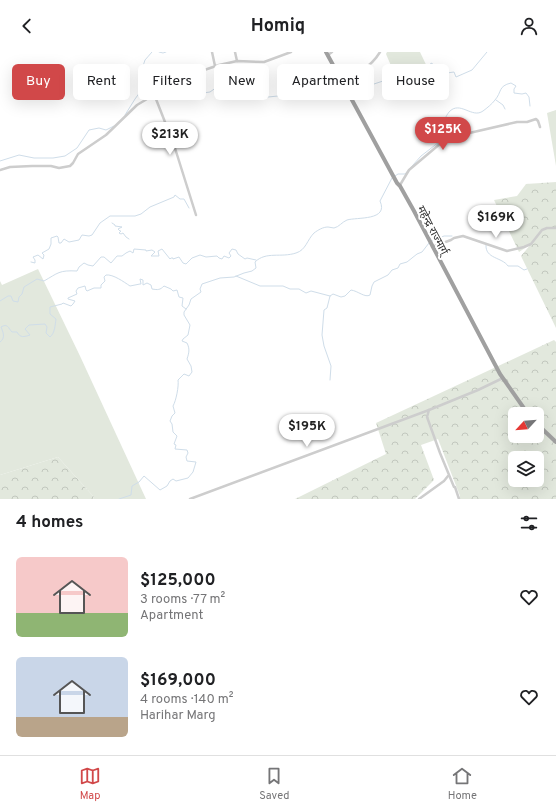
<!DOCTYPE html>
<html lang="en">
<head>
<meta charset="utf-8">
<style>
  :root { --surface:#fff; --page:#f6f6f6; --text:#202124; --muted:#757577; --line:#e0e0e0; --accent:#d14849 }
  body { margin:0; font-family:Overpass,"Noto Sans Devanagari",sans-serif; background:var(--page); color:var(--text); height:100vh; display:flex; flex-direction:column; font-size:15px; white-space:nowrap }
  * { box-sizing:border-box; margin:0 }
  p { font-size:13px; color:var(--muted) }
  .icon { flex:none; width:22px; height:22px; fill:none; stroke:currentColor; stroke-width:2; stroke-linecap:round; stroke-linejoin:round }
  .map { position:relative; height:447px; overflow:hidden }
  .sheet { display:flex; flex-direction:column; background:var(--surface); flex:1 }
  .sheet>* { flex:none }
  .guide { position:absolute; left:12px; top:12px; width:532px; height:36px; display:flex; gap:8px }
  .needle { width:26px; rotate:244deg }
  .buttons { position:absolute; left:508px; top:355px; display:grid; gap:8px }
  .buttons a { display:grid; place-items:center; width:36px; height:36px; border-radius:6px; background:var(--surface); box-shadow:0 4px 16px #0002; font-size:20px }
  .price { position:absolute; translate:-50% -34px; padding:0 9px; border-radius:14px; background:#fff; color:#222; font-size:13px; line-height:26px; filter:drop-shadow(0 1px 2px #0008) }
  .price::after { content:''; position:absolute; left:50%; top:24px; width:12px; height:9px; margin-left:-6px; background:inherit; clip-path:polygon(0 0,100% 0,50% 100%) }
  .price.active { background:var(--accent); color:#fff }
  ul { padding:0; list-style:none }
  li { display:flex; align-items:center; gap:12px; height:100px; padding:0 16px }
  li span { display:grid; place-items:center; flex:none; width:112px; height:80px; border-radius:6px; color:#555 }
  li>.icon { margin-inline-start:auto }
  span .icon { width:48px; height:48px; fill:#fffc; stroke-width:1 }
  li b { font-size:17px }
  h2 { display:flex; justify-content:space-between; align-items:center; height:48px; padding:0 16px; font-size:17px }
  .chip { padding:0 14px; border-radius:6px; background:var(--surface); box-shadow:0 4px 16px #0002; font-size:14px; line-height:36px }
  .chip.active { background:var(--accent); color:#fff }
  header { display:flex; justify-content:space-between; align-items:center; height:52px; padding:0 16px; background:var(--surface); font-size:18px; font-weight:700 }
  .tab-bar { display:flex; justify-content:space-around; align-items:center; height:56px; border-top:1px solid var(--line); background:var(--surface); font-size:11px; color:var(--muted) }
  .tab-bar a { display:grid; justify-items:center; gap:2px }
  .tab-bar .active { color:var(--accent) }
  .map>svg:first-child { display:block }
  .green { fill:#e2e8dd }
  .forest { fill:url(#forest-crowns); fill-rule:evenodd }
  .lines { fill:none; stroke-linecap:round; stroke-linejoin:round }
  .stream { stroke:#cfdde9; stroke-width:1 }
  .minor { stroke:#cdcdcd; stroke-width:2.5 }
  .trunk { stroke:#a0a0a0; stroke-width:4 }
  .labels { text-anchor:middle; stroke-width:4; stroke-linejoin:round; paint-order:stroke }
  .street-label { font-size:11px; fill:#303030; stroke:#fff }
</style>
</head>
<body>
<header><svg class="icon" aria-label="back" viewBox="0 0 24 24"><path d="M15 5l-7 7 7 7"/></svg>Homiq<svg class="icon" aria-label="person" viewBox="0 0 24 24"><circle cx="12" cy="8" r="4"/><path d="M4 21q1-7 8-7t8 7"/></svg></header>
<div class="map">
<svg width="556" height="447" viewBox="0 0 556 447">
  <defs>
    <pattern id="forest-crowns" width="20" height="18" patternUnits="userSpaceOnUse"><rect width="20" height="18" fill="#e2e8dd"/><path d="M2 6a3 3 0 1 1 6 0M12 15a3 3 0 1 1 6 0" fill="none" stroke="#c2c7be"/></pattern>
  </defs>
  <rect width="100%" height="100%" fill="#fff"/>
  <!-- green -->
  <g class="green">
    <path d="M387 0H420L440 42 425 43 417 41V35L413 32 408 34 398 30 386 2Z"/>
    <path d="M556 58V114L547 61Z"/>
    <path d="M38 217 80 304 146 447H93L94 445 58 405 0 423V229L2 233Z"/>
  </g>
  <!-- forest -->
  <g class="forest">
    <path d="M556 130V276L521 204 531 192 519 200 494 148 517 144 526 132Z"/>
    <path d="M554 288 556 290V447H458L460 444 438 387 421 393 434 428 415 447H295L386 402 376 371ZM515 362H537V384H515ZM515 406H537V428H515Z"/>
    <path d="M58 405 94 445 93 447H0V423Z"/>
  </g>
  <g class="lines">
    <!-- stream -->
    <g class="stream">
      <path d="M159 0 163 1 166 0"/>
      <path d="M346 28 363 22 374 32 386 28C395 31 400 27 408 33H411L415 27 413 21 424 18 426 20 428 19 431 11 436 14 446 17 447 21 454 20 456 25 472 18 487 0"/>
      <path d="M160 45H174L210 40 217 35 222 41H226L237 36 239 39 268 45 278 44 299 39 306 40 316 39 322 42 341 31"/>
      <path d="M496 48 503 53 505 57"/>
      <path d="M125 63 135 47 143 36 145 32 143 22V14L145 8 152 0"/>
      <path d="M0 109 19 103 34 106H53L65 104 77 96 89 78 99 76 106 78 114 74"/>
      <path d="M395 124 398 122H405L421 104 443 87C443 77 442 69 449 60 460 48 472 67 483 59 487 56 492 52 495 48 502 40 498 34 511 31L516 34 514 37V41L522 42 526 41 529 45 530 54"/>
      <path d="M112 171 115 173V174L122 175 118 177 120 179H121L119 181 121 182 123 181 126 185 129 187"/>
      <path d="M432 189 444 184H452"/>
      <path d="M486 193C485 207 502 205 508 214H518L524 218 527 217"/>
      <path d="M31 210 35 211V208L33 205 38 203 43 207 44 203 42 201 49 197 51 192V186L57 184 58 185 59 191H61L64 187 69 190 79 188 82 183 89 184 92 183 100 171 110 164H135L141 162 150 155 174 145 175 143 180 147H184L189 156"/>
      <path d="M236 224 260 234H283L290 237H299L306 241 311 239 330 244"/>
      <path d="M0 249 8 244H11L13 249 18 250 19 245 22 242 24 235 37 227 44 229C58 221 59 218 77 219L79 215 84 211 88 213 93 214 101 205H104L111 211 117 204H122L126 201 130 199 133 201 134 197 146 198V199L152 198 155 200 151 204H159L158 199 162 197 170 207 171 206H173V207L179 205 183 211 186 212 192 206 200 203 206 205 217 204 219 206 222 207 224 204 229 206 231 204 229 201 232 197 236 198 238 202 245 207 247 206 256 208"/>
      <path d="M0 290C6 286 3 280 1 275 8 271 8 276 12 280H17C20 286 24 285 30 283L25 277 29 273 45 272 47 275 46 281 50 285C55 281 55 273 56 267L50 262V255L62 252 63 251 71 254 73 252 75 249 68 247V246L77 242 76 239 78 236 85 234 86 238 87 239 94 236H101V233L105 229 104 225 106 223C113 222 124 230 130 234L140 232H141L140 227 143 228V233L147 231 151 233 152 237C158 238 160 238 164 234L171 237 173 239 177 238 179 245 183 246 182 254 186 257"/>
      <path d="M330 328 331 314 324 294 322 283 324 258 327 256 330 244 333 242 341 245 345 244 351 238C358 239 365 246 370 243L372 234 374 230 388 223 392 218 398 216 400 212 407 210 417 202 422 200 429 191"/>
      <path d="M119 447 131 443 132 434 139 430 144 424 160 438 167 434 170 429 173 427 176 429 188 426 193 420 196 410 187 409 186 405 188 401 187 398 175 397 176 393 174 392 177 384 173 380 172 372 170 369 172 364 175 361 173 354C176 349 179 334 178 328L184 322 189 324 192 320 191 314 187 307C189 301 190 297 187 291L182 289 183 287 188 283 190 273 184 263V260L189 253 191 247 201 240 200 237 202 232 220 226 234 225 244 221 252 219 256 216 255 210C266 199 281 206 296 201 306 198 307 188 314 181 318 178 323 175 328 175 330 175 332 176 334 176 339 175 342 170 347 168 357 165 389 169 380 149L392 126"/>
    </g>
    <!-- minor -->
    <g class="minor">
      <path d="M212 0 215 14"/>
      <path d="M235 0 237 9"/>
      <path d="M328 3 332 0"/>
      <path d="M338 23C356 23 371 15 380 0"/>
      <path d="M154 42 174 93 196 163"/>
      <path d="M0 118 10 115 32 114H51L59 116 70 114 73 111 78 102 106 83 137 53 152 44 156 37 163 32 219 13 237 9 264 10 291 0"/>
      <path d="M400 133 409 118 441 91 458 82H465L517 70H527L536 67 538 69 540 75"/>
      <path d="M432 195 451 188 454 186 463 184 507 199 524 195 531 192 542 178 547 176H556"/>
      <path d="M190 447 429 358"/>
      <path d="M419 447 444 429 448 424"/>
      <path d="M459 447 455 435H454L440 401 427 365 429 358 478 338 503 326"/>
    </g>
    <!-- trunk -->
    <g class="trunk">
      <path d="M326 0 397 131 400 134 414 159 500 322 528 362"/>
      <path d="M537 372 556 390"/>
    </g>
  </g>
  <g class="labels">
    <!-- street labels -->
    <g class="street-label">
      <text transform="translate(433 178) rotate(62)" y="4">महेन्द्र राज्मार्ग्</text>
    </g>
  </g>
</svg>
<div class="buttons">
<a><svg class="needle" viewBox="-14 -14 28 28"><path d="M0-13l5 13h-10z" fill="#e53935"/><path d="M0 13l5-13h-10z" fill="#757577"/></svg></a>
<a><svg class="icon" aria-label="layers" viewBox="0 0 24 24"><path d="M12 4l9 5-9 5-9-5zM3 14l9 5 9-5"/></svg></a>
</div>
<b class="price active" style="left:443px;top:99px">$125K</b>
<b class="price" style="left:170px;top:104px">$213K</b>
<b class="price" style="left:496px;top:187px">$169K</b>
<b class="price" style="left:307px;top:396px">$195K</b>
<div class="guide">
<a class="chip active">Buy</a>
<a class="chip">Rent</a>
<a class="chip">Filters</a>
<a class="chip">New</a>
<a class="chip">Apartment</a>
<a class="chip">House</a>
</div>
</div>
<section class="sheet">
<h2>4 homes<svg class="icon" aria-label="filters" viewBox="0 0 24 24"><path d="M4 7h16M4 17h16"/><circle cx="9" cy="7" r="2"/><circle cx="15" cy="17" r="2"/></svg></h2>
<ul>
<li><span style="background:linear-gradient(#f6c9c9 70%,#8fb573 0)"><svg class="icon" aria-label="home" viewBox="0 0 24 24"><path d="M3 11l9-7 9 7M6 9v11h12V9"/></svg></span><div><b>$125,000</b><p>3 rooms · 77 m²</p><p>Apartment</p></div><svg class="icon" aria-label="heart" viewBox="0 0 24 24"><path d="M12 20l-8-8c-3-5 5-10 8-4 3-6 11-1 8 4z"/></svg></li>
<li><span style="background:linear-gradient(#c9d6e8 75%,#b9a48a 0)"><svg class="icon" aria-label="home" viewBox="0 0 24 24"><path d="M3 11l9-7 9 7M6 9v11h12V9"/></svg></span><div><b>$169,000</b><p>4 rooms · 140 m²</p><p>Harihar Marg</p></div><svg class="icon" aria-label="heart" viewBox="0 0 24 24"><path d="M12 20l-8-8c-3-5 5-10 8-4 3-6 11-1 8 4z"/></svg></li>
</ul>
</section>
<nav class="tab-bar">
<a class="active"><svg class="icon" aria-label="map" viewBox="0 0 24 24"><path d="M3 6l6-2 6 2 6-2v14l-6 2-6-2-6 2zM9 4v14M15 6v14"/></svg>Map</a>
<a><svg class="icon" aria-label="saved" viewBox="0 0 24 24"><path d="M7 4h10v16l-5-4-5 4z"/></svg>Saved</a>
<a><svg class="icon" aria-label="home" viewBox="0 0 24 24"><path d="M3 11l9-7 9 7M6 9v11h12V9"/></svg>Home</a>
</nav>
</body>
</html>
